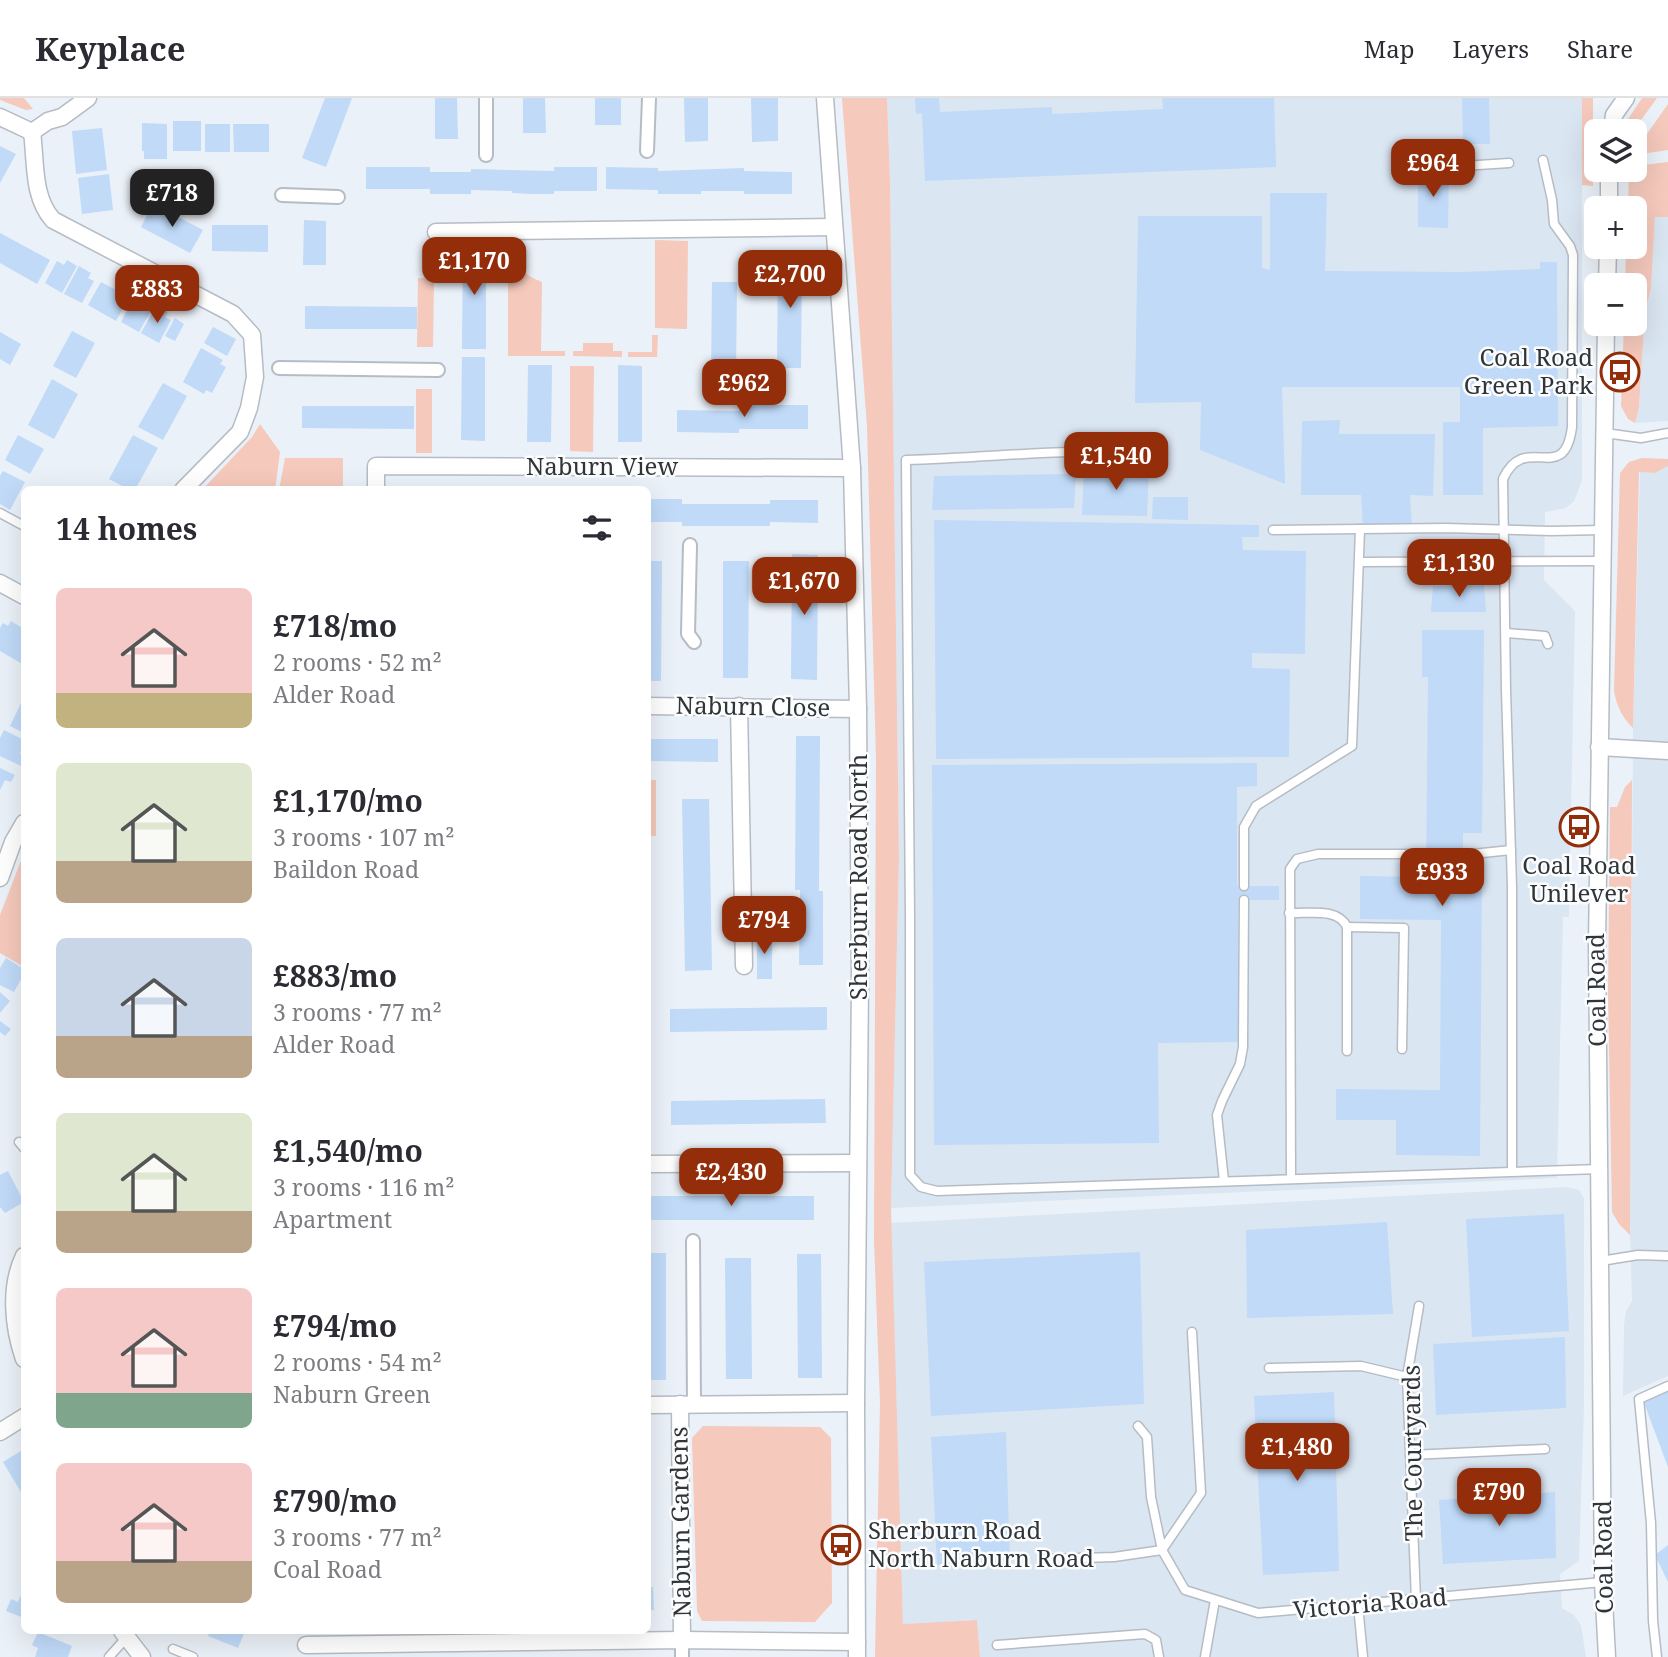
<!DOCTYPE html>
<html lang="en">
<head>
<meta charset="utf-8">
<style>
  :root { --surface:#fff; --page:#f7f7f7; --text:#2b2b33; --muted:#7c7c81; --line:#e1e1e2; --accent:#942d09 }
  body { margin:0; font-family:"Noto Serif",serif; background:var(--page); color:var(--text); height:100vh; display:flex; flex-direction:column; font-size:26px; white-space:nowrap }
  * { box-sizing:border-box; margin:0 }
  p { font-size:23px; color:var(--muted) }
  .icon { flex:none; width:38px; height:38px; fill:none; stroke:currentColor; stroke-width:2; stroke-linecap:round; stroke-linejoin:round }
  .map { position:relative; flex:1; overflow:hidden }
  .side { position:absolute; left:21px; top:388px; width:630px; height:1148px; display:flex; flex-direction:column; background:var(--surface); border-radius:10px; box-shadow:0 7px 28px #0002 }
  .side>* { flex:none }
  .fabs { position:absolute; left:1584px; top:21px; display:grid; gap:14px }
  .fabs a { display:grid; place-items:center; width:63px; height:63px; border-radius:10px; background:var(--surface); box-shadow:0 7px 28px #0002; font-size:35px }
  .price { position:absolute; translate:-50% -60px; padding:0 16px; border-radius:14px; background:var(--accent); color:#fff; font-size:23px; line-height:46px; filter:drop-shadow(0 2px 4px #0008) }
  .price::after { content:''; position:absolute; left:50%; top:42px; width:21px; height:16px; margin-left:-10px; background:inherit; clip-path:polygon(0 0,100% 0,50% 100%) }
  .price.current { background:#222; color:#fff }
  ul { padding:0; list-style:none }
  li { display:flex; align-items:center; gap:21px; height:175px; padding:0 35px }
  li span { display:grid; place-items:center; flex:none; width:196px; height:140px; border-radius:10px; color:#555 }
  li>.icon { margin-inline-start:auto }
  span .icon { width:84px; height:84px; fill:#fffc; stroke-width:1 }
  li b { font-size:30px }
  h2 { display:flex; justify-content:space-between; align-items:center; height:84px; padding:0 35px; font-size:30px }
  header { display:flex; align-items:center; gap:42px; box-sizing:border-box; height:98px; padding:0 35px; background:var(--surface); border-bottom:2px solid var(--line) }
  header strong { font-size:33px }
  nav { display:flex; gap:38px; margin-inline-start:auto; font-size:24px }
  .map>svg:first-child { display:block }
  .built { fill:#dbe6f3 }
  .green { fill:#f5c9bc }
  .building { fill:#c0daf8 }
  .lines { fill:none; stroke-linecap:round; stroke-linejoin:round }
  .service-casing { stroke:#b6bcc3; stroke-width:11 }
  .pedestrian-casing { stroke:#b6bcc3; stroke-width:16 }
  .minor-casing { stroke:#b6bcc3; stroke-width:19 }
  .service { stroke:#fff; stroke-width:8 }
  .pedestrian { stroke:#fff; stroke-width:12 }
  .minor { stroke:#fff; stroke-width:16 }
  .labels { text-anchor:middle; stroke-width:5; stroke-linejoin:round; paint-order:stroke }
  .poi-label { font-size:24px; fill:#323537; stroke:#fcfdff; text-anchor:end }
  .street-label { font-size:24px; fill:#323537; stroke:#fcfdff }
</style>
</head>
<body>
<header>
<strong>Keyplace</strong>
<nav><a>Map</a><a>Layers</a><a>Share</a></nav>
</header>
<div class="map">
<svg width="1668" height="1559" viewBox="0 0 1668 1559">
  <rect width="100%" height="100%" fill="#ebf1f8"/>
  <!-- built -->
  <g class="built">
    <path d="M887 0H1582V383L1574 403 1566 410 1545 414 1544 482 1575 513 1569 819H1563L1557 1080 891 1110 899 758 890 83Z"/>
    <path d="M1655 119H1668V323L1635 325 1639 309 1645 214 1651 190Z"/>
    <path d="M1668 368V1278L1623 1298 1624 1226 1626 1214 1632 1203 1630 1137 1633 630 1640 374 1655 375Z"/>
    <rect x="648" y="744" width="1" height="304"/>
    <path d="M1567 1089 1579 1092 1584 1100V1309L1579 1463 1560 1476 1562 1510 1574 1517 1581 1527 1586 1559H980L977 1522 903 1526 891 1125Z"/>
  </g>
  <!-- green -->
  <g class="green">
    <path d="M0 0H24L33 11 26 12 0 2Z"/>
    <path d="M842 0H887L890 83 899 758 891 1110 903 1526 977 1522 980 1559H875L880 1305 874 1143 876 660 867 328Z"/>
    <path d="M1582 0H1593V88L1582 87Z"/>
    <path d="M1642 0H1657L1633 33H1623L1628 21Z"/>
    <path d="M1668 6V52L1635 57V53Z"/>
    <path d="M1668 64V119H1655L1651 190 1645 214 1639 309 1635 325 1628 321 1621 308 1624 226H1634V187H1625L1626 149H1634V110H1628L1629 72H1634L1635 68Z"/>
    <path d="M655 142 688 143 687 231 655 230Z"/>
    <path d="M508 147H511C515 167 523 177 542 184L541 253H565V258H508Z"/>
    <path d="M418 180 434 181 433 249H417Z"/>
    <path d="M652 237H658L657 259H628V254H652Z"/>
    <path d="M583 245H613V253H622V259L573 258V253H583Z"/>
    <path d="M570 268H594L593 354 570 353Z"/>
    <rect x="416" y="291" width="16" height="64"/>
    <path d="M260 326 280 354 275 392H202L252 339Z"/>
    <path d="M285 360H343V392H279Z"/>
    <path d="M1642 360 1668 361V368L1655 375 1639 374 1633 630C1622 619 1617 609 1614 593L1620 375 1629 364Z"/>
    <rect x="648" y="682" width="8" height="56"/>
    <path d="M1632 682 1630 1137 1619 1126 1612 1114 1608 895 1610 709H1617L1625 689Z"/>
    <path d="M24 755V869L0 855V817Z"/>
    <path d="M703 1328 820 1329 831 1340 832 1505 815 1524 702 1523 697 1513 692 1340Z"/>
  </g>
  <!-- building -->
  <g class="building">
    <path d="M325 0H352L326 69 302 60Z"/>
    <path d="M435 0H457L458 41H435Z"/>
    <path d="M523 0H545L546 35H523Z"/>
    <rect x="595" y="0" width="26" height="27"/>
    <path d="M684 0H708V43L685 44Z"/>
    <path d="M751 0H778V43L752 44Z"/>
    <path d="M915 0H939L940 14 1052 9V16L1163 11 1162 0H1274L1276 69 925 83 922 15 916 16Z"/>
    <path d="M1462 0H1489L1490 46H1463Z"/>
    <rect x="173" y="23" width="28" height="30"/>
    <path d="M142 25 167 26V61H144V53H142Z"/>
    <rect x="205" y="26" width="25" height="28"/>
    <path d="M233 26H269V54H234Z"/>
    <path d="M102 30 107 72 76 76 72 33Z"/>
    <path d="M0 48 16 56 0 85Z"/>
    <path d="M366 69H430V74H471V71L554 73V69H597V93H554V96H533L512 95V93L471 92V96H430V91H366Z"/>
    <path d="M606 69 658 70V73L744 70V73L792 74V96H744V93H701V96H658V92L606 91Z"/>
    <path d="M1418 73H1449L1448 130 1418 129Z"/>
    <path d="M109 76 113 112 82 116 78 80Z"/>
    <path d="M1270 95H1327L1325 173 1463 174 1540 171V164H1557L1558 328 1483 330V397H1443V324H1460V289H1282L1285 386 1200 352 1201 304 1135 305 1138 118H1262V170L1270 172Z"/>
    <path d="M153 106 203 132 190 155 141 129Z"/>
    <path d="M304 122 326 123V167H303Z"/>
    <path d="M212 127H268V154L212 153Z"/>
    <path d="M0 135 50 162 37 186 0 165Z"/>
    <path d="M463 147H486V251H462Z"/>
    <path d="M778 155H802L801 270H777Z"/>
    <path d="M67 162 77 168 62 195 45 185 57 163 64 167Z"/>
    <path d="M79 168 91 175 88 180 94 183 82 205 64 196Z"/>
    <path d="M101 184 129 199 116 223 88 207Z"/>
    <path d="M712 184H737L736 278H711Z"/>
    <path d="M143 201 154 207 139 234 121 224 133 202 141 206Z"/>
    <path d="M156 208 168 214 165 219 171 222 159 245 141 235Z"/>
    <path d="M305 208 417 209V231H305Z"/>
    <path d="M175 220 184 226 175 243 165 238Z"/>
    <path d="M213 229 236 241 227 258 204 245Z"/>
    <path d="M72 233 95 245 76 280 53 268Z"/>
    <path d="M0 234 21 246 10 267 0 261Z"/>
    <path d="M201 250 223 262 220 266 226 269 212 295 206 292 204 296 183 284Z"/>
    <path d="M462 259H485V343L461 342Z"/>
    <path d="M528 267H552L551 344H527Z"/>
    <path d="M618 267 642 268V344H618Z"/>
    <path d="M52 281 78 296 54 341 28 327Z"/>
    <path d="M163 285 187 298 163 342 138 329Z"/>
    <path d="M739 307H808V331H739V335L677 334V312L739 313Z"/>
    <path d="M302 308H414V331L302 330Z"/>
    <path d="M1340 322 1339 336H1435L1433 398 1410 397 1412 429 1363 428 1361 397H1301L1302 323Z"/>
    <path d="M18 337 44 351 30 376 5 362Z"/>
    <path d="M133 337 158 350 135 392H130L109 381Z"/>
    <path d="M1084 371H1149L1147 418 1082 417Z"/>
    <path d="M3 373 25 384 10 412 0 406V378Z"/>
    <path d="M1076 376 1074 410 932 412 934 378Z"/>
    <path d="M546 389 624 390V392H546Z"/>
    <path d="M1153 399H1188V422L1152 421Z"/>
    <path d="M648 401H682V406H770V402H818V425L770 424V428H682V424H648Z"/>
    <path d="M934 422 1259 427V439H1242L1243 452 1306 453 1305 556 1252 555V570L1290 571 1289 659 936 661Z"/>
    <path d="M792 456 818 457 817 582 791 581Z"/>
    <path d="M648 463H662L661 583H648Z"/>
    <path d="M723 463H749L748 580H723Z"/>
    <path d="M1484 487 1486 514H1431L1433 488Z"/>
    <path d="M11 523 24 531V567L0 553V530L3 525 8 528Z"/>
    <path d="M1422 532H1484L1482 735H1463V779H1482L1480 1058 1396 1057V1022H1336V991L1440 992 1441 822 1360 821V778L1426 779 1428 579H1422Z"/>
    <path d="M23 601 24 602V635L10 628Z"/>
    <path d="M4 632 24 642 20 656 24 658 21 668 0 658V640Z"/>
    <path d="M796 638H820L819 793H823V867H799L800 792H795Z"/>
    <path d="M648 641H718V664L648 663Z"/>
    <path d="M1257 665V688L1237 689V788H1279V802H1238L1239 944 1158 945 1159 1045 934 1047 932 667Z"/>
    <path d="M0 670 15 677 11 684 5 682 0 692Z"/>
    <path d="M682 701H709L712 872 685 873Z"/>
    <rect x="757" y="834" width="15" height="47"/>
    <path d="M6 860 24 871V876L14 894 0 887V870Z"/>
    <path d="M0 894 10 903 0 915Z"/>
    <path d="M827 909V932L670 934V911Z"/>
    <path d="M0 923 11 931 5 938 0 934Z"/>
    <path d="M825 1001 826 1025 671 1027V1003Z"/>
    <path d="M8 1073 24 1104 5 1115 0 1109V1077Z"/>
    <rect x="648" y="1098" width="166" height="24"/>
    <path d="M1564 1116 1569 1233 1472 1239 1466 1121Z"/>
    <path d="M1387 1124 1393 1216 1247 1220 1246 1132Z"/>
    <path d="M1140 1154 1144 1306 931 1318 924 1164Z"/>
    <rect x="648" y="1155" width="18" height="127"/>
    <path d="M797 1156H821L822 1280H798Z"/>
    <path d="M725 1160H751L752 1281H726Z"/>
    <path d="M1565 1239 1566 1310 1436 1317 1433 1246Z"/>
    <path d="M1668 1292V1369L1643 1302Z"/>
    <path d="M1334 1294 1339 1473 1263 1477 1254 1298Z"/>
    <path d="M1006 1334 1010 1467H937L931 1339Z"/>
    <path d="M24 1351V1399L3 1364Z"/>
    <path d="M1555 1394 1556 1460 1443 1466 1439 1402Z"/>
    <path d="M1668 1447V1484L1655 1457Z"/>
    <path d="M24 1489V1520L6 1513 11 1501 18 1504Z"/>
    <path d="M648 1489H653L654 1512H648Z"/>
    <path d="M210 1533H245L238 1550 208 1538Z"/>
    <path d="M38 1534 72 1548 68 1559H35L38 1550 32 1547Z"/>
  </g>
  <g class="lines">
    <defs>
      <g id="service">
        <path d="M1463 68 1509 65"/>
        <path d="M1605 335 1641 340 1668 335"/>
        <path d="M1140 353C1062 351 984 360 906 362L910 818V1077L921 1089 937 1093 1600 1071"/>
        <path d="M0 415 24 428"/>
        <path d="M1273 432 1446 430 1551 433 1603 432"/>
        <path d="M1359 464 1603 463"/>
        <path d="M1506 535 1545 538 1548 546"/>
        <path d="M1463 757 1511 752"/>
        <path d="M1244 788V729L1256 708 1352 648 1360 431"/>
        <path d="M1289 815C1308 816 1338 809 1347 829V953"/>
        <path d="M1347 829 1404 830 1402 951"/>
        <path d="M19 1044 24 1050"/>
        <path d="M1512 1073V789L1506 592 1503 381C1525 332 1564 390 1572 329L1573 157 1570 148 1554 126 1552 102 1543 62"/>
        <path d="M1291 1081 1290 771 1297 761 1318 756H1426"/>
        <path d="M1224 1083 1217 1017 1222 1003 1240 966 1243 949 1244 802"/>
        <path d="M1601 1163 1638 1157 1668 1158"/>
        <path d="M1269 1270 1361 1268 1407 1279"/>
        <path d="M1138 1328 1147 1339 1151 1399 1162 1452 1185 1492 1258 1515 1603 1484"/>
        <path d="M1410 1357 1545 1351"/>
        <path d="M1162 1452 1201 1395 1192 1234"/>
        <path d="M1048 1461 1114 1459 1162 1452"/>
        <path d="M1416 1502 1407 1279 1419 1208"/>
        <path d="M1358 1507 1363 1559"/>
        <path d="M997 1547 1145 1536 1156 1542 1159 1559"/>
        <path d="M173 1551 193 1559"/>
        <path d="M109 1559 126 1540"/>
        <path d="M1205 1559 1215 1502"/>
        <path d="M1657 1559 1653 1523 1651 1425 1639 1301 1668 1288"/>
      </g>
      <g id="pedestrian">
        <path d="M647 53 649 0"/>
        <path d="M486 57V0"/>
        <path d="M282 97 338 99"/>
        <path d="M279 270 438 272"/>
        <path d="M690 447 688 536 694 544"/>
        <path d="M693 1143 694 1306"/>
        <path d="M682 1559V1542"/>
      </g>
      <g id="minor">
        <path d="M825 0 852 370 858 611 860 885 856 1305 857 1559"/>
        <path d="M0 19 32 34"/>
        <path d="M1612 33 1614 17 1626 0"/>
        <path d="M32 34C36 63 32 99 53 122L233 216 252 237 255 279 249 310 240 334 183 392"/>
        <path d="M32 34 48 23 62 19 88 0"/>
        <path d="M1609 110V72"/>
        <path d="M436 134 834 129"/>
        <path d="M1607 187 1608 149"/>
        <path d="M1606 226 1597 846 1603 1484 1607 1559"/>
        <path d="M376 392V368L852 370"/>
        <path d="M0 485 24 498"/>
        <path d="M648 608 858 611"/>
        <path d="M739 608 744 868"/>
        <path d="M1599 649 1668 653"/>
        <path d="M0 780 13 744 24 725"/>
        <path d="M648 1066 858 1065"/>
        <path d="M24 1158C9 1189 13 1229 24 1261"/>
        <path d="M680 1306 682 1542"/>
        <path d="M648 1307 856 1305"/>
        <path d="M0 1334 24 1319"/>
        <path d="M122 1533 142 1559"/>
        <path d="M306 1547 682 1542 857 1544"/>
      </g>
    </defs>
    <!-- service casing -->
    <use href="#service" class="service-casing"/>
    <!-- pedestrian casing -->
    <use href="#pedestrian" class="pedestrian-casing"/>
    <!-- minor casing -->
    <use href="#minor" class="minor-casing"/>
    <!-- service -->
    <use href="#service" class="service"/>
    <!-- pedestrian -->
    <use href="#pedestrian" class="pedestrian"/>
    <!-- minor -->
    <use href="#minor" class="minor"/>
  </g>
  <!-- icons -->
  <defs>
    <symbol id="bus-ring" viewBox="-11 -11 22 22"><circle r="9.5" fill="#fcfdff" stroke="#942d09" stroke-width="1.5"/><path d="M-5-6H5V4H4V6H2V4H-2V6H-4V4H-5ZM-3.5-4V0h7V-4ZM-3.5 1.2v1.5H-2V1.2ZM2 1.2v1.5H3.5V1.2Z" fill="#942d09"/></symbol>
  </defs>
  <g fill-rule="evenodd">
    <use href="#bus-ring" x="1598" y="252" width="44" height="44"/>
    <use href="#bus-ring" x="1557" y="707" width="44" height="44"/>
    <use href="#bus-ring" x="819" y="1425" width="44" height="44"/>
  </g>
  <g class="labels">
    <!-- poi labels -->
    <g class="poi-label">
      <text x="1593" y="268">Coal Road<tspan x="1593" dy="28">Green Park</tspan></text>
      <text x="1579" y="776" text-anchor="middle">Coal Road<tspan x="1579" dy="28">Unilever</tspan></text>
      <text x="868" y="1441" text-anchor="start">Sherburn Road<tspan x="868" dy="28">North Naburn Road</tspan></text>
    </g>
    <!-- street labels -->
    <g class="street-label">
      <text x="602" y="377">Naburn View</text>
      <text transform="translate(753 609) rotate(1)" y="8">Naburn Close</text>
      <text transform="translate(859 779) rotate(-90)" y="8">Sherburn Road North</text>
      <text transform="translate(1597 892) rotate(-91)" y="8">Coal Road</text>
      <text transform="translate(1413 1355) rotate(-91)" y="8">The Courtyards</text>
      <text transform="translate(681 1424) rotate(-91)" y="8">Naburn Gardens</text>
      <text transform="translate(1604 1459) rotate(-91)" y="8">Coal Road</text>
      <text transform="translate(1370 1506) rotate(-5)" y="8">Victoria Road</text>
    </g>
  </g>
</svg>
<div class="fabs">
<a><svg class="icon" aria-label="layers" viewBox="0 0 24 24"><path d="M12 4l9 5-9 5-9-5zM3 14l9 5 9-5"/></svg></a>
<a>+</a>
<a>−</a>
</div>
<b class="price" style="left:1433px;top:101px">£964</b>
<b class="price current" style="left:172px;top:131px">£718</b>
<b class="price" style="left:474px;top:199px">£1,170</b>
<b class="price" style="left:790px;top:212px">£2,700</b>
<b class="price" style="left:157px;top:227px">£883</b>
<b class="price" style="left:744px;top:321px">£962</b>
<b class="price" style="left:1116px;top:394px">£1,540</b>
<b class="price" style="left:1459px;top:501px">£1,130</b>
<b class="price" style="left:804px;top:519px">£1,670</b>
<b class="price" style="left:1442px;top:810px">£933</b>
<b class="price" style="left:764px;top:858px">£794</b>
<b class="price" style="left:731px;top:1110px">£2,430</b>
<b class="price" style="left:1297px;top:1385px">£1,480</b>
<b class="price" style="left:1499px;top:1430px">£790</b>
<section class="side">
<h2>14 homes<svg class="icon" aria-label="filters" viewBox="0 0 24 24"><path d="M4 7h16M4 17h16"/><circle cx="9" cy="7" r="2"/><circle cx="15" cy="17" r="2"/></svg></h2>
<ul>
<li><span style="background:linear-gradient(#f6c9c9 75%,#c2b280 0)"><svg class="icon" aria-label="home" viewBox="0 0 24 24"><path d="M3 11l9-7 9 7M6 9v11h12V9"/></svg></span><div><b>£718/mo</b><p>2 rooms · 52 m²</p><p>Alder Road</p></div></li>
<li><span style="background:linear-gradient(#dfe7d0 70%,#b9a48a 0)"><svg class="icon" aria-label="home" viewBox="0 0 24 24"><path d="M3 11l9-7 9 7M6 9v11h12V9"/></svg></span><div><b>£1,170/mo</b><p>3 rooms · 107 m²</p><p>Baildon Road</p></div></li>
<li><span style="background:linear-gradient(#c9d6e8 70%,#b9a48a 0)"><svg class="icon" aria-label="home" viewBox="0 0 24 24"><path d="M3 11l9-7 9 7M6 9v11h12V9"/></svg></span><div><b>£883/mo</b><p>3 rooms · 77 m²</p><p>Alder Road</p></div></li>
<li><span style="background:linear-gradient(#dfe7d0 70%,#b9a48a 0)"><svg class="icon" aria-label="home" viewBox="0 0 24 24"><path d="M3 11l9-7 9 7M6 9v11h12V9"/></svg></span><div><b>£1,540/mo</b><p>3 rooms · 116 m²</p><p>Apartment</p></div></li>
<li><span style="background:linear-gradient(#f6c9c9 75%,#7fa58c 0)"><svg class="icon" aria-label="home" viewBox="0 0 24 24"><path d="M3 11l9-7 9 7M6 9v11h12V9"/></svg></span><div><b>£794/mo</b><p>2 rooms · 54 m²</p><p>Naburn Green</p></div></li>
<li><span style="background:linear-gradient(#f6c9c9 70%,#b9a48a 0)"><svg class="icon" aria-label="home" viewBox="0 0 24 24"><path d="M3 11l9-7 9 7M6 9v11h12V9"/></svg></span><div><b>£790/mo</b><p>3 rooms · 77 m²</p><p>Coal Road</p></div></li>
</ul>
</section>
</div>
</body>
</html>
